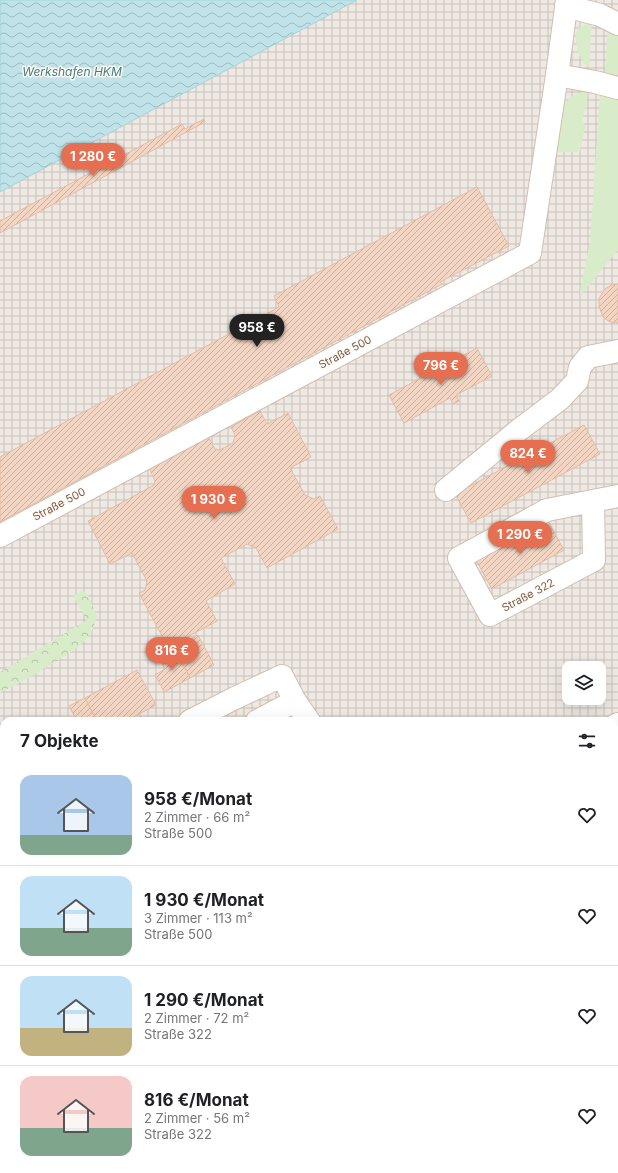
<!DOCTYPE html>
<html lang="de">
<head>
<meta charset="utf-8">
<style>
  :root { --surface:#fff; --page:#f2f2f2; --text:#202124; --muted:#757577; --line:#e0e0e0; --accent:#e76f51 }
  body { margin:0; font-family:Inter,sans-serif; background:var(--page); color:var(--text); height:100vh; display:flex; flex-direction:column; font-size:15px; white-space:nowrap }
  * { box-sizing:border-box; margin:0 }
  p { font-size:13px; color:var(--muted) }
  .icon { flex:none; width:22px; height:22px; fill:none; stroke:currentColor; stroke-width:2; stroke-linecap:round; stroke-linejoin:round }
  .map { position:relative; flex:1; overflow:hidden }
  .side { position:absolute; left:0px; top:717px; width:618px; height:456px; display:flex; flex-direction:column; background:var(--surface); border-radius:12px 12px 0 0; box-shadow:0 4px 16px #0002 }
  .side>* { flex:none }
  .fabs { position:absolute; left:562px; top:661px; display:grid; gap:8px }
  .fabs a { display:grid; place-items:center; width:44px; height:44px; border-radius:8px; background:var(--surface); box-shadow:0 4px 16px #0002; font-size:20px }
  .price { position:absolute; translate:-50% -34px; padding:0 9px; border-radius:14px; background:var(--accent); color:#fff; font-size:13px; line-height:26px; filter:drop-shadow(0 1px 2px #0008) }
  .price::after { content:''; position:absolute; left:50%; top:24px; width:12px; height:9px; margin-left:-6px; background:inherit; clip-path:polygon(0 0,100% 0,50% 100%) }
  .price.on { background:#222; color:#fff }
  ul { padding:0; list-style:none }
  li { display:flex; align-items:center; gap:12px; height:100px; padding:0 20px }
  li+li { border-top:1px solid var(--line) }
  li span { display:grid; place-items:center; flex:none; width:112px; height:80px; border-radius:12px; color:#555 }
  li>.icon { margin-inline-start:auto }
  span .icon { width:48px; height:48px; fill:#fffc; stroke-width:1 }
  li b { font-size:17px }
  h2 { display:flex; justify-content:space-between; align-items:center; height:48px; padding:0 20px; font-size:17px }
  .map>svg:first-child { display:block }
  .industrial { fill:url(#industrial-grid); fill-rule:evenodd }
  .grass { fill:#d8ecc9 }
  .forest { fill:url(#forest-crowns) }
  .water { fill:url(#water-waves); stroke:#a5d3da }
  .building { fill:url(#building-hatch); stroke:#e6bba3 }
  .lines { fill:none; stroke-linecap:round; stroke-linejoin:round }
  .minor-casing { stroke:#d1beb0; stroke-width:24 }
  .minor { stroke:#fff; stroke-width:22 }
  .labels { text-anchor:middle; stroke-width:3; stroke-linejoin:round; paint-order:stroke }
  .street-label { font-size:11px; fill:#7a5c4d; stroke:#fffaf3 }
  .water-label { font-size:12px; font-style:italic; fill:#437c86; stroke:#fffaf3 }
</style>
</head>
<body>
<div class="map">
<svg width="618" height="1173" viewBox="0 0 618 1173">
  <defs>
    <pattern id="industrial-grid" width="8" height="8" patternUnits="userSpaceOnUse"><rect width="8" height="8" fill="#efe9e4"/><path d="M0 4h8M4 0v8" fill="none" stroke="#c7c0bb"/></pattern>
    <pattern id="forest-crowns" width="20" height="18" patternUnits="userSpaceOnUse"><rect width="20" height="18" fill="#d8ecc9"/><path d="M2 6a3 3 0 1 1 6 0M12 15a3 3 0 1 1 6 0" fill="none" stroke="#b4c2a5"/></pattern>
    <pattern id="water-waves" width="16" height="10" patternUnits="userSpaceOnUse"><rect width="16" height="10" fill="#bfe3e8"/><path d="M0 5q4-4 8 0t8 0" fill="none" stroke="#a0bbbe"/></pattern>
    <pattern id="building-hatch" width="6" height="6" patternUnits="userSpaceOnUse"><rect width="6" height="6" fill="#f3d5c3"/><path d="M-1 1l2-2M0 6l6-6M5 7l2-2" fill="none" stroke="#cab0a1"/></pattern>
  </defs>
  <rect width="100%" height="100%" fill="#fdf6ec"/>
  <!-- industrial -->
  <path class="industrial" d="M357 0H618V1173H0V192ZM569 668H599V698H569ZM4 721H614V1169H4Z"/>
  <!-- grass -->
  <g class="grass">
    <path d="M592 21 589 68C579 60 575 46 576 33L579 28Z"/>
    <path d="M608 26 618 30V75L605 72Z"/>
    <path d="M588 91 586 110 584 112 583 120 585 127 580 152H553C557 127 556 94 588 91Z"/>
    <path d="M600 94 618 97V250L581 295 580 292 590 242Z"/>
    <path d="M4 1074V1094L0 1096V1076Z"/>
  </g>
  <!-- forest -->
  <path class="forest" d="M82 591 85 592 88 595 97 616C95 623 93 630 89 636 80 648 64 656 52 664 35 674 18 684 0 693V672L87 620 73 596Z"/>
  <!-- water -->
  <path class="water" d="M0 0H357L0 192Z"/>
  <!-- building -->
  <g class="building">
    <path d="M204 119 205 122 0 233V221L182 124 185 129Z"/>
    <path d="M477 187 509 246 440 282 442 284 0 522V457L279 307 274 296Z"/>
    <path d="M618 284V323H616L610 322 604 318 601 312 599 306V299L602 293 606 288 612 285Z"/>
    <path d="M477 348 492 376 456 395 459 401 453 404 450 398 404 423 389 395Z"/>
    <path d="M260 411 267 424 288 413 311 457 290 468 305 495 314 499 320 496 338 529 267 568 256 548 247 544 221 558 235 584 206 601 217 621 176 643 163 638 139 593 145 590 147 581 132 553 110 564 88 521 154 485 155 481 149 468 208 436 215 449 220 450 233 443 235 435 231 427Z"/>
    <path d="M584 425 600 454 471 523 455 494Z"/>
    <path d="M548 521 564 550 492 589 476 560Z"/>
    <path d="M198 635 214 665 190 678 174 648Z"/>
    <path d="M175 649 190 678 164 692 155 675 165 669 159 658Z"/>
    <path d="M137 670 156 705 126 721H97L85 698Z"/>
    <path d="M85 698 95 717 88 721H77L69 706Z"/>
    <path d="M618 743V764L614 766V745Z"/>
    <path d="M4 751V779L0 771V753Z"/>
    <path d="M618 764V851L614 854V766Z"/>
    <path d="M4 779V807L3 808 0 801V782Z"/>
    <path d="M0 928 4 931V978L0 984Z"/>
    <path d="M614 943 618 950V1017L614 1020Z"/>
    <path d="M618 1017V1173H325L332 1169H614V1020Z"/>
    <path d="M4 1094V1169H169L162 1173H0V1096Z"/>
    <path d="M256 1169H271L274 1173H248Z"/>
    <path d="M288 1169H295L298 1173H281Z"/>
    <path d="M295 1169H332L325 1173H298Z"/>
  </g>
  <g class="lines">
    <defs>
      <g id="minor">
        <path d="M567 0 557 75 595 82 618 88"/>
        <path d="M566 6 600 15 618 24"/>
        <path d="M446 490 519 430 560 399 577 381 580 367 588 357 618 351"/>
        <path d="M593 501 594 560 490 615 459 558 547 510 618 496"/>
        <path d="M0 536 530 253 557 75"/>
        <path d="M190 721 235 698 282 676 295 701 309 721"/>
        <path d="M257 721 295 701"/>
        <path d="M614 726 618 724"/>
        <path d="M0 822 4 820"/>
        <path d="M0 847 4 856"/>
        <path d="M614 913 618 910"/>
        <path d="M0 1054 4 1052"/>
        <path d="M199 1173 205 1169"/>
      </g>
    </defs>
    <!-- minor casing -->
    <use href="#minor" class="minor-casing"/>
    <!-- minor -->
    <use href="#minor" class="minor"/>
  </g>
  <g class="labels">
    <!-- street labels -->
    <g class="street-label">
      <text transform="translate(345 352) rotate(-28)" y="4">Straße 500</text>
      <text transform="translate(59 504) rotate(-28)" y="4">Straße 500</text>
      <text transform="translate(528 595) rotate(-28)" y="4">Straße 322</text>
    </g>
    <!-- water labels -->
    <g class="water-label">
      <text x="72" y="76">Werkshafen HKM</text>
    </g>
  </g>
</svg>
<div class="fabs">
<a><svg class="icon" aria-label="layers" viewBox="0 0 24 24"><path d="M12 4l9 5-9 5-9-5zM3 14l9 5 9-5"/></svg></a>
</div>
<b class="price" style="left:93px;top:177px">1 280 €</b>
<b class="price on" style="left:257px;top:348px">958 €</b>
<b class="price" style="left:441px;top:386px">796 €</b>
<b class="price" style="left:528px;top:474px">824 €</b>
<b class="price" style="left:214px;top:520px">1 930 €</b>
<b class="price" style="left:520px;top:555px">1 290 €</b>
<b class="price" style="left:172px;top:671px">816 €</b>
<section class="side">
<h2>7 Objekte<svg class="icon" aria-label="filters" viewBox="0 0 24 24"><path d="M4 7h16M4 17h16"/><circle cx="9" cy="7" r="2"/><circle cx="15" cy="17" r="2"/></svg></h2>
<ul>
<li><span style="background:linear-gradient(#a9c7e8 75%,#7fa58c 0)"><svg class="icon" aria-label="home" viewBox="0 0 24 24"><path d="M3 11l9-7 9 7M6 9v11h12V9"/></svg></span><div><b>958 €/Monat</b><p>2 Zimmer · 66 m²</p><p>Straße 500</p></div><svg class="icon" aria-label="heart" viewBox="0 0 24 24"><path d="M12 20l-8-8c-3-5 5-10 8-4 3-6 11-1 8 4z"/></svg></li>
<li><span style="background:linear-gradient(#bfe0f5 65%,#7fa58c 0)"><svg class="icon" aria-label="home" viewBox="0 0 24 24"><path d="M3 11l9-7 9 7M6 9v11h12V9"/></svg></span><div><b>1 930 €/Monat</b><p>3 Zimmer · 113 m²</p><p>Straße 500</p></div><svg class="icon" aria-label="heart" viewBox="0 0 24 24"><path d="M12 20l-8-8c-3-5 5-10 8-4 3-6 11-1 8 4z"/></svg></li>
<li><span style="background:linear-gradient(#bfe0f5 65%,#c2b280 0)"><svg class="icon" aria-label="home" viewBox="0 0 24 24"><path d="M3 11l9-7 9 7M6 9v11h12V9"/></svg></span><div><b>1 290 €/Monat</b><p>2 Zimmer · 72 m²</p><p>Straße 322</p></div><svg class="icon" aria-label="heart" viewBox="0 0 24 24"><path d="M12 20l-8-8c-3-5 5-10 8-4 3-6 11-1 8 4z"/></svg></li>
<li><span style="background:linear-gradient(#f6c9c9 65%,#7fa58c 0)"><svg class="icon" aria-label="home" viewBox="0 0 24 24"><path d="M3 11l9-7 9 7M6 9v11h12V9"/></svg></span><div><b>816 €/Monat</b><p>2 Zimmer · 56 m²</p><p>Straße 322</p></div><svg class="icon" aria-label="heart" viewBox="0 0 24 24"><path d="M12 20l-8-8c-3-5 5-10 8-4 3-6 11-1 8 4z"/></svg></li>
</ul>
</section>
</div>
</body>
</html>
